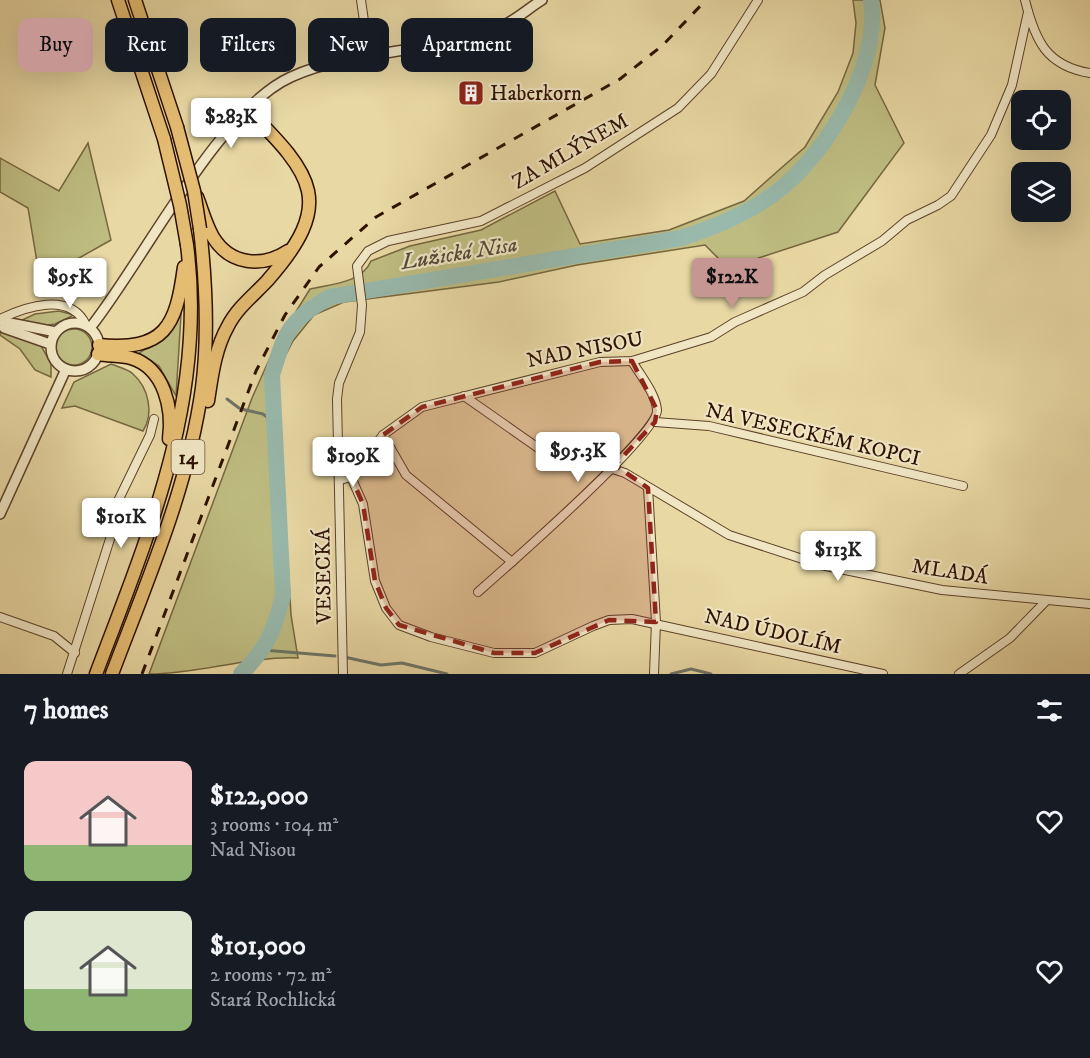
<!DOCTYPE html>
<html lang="en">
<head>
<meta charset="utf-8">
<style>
  :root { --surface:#171b24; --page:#242831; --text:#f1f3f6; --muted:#9ea1a6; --accent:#c59692 }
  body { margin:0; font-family:"IM FELL DW Pica",serif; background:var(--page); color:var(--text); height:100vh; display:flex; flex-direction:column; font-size:22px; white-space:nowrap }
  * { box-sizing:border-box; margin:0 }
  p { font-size:20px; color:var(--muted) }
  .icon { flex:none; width:33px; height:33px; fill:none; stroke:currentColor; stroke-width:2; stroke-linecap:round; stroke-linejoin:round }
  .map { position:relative; height:674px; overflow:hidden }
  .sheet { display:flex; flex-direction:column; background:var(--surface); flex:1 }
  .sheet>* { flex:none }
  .top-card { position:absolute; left:18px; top:18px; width:600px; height:54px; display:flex; gap:12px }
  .controls { position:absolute; left:1011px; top:90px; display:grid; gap:12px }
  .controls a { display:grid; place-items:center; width:60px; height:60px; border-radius:12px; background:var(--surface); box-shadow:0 6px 24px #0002; font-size:30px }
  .price { position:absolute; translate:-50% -51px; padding:0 14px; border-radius:6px; background:#fff; color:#222; font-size:20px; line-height:39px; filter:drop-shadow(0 2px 3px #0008) }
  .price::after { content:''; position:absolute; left:50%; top:36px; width:18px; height:14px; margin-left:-9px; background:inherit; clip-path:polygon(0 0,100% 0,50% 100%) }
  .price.active { background:var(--accent); color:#111 }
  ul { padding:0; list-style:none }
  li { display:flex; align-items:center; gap:18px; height:150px; padding:0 24px }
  li span { display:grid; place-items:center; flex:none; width:168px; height:120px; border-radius:12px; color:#555 }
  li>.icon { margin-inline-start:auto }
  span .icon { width:72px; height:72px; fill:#fffc; stroke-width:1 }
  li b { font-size:26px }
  h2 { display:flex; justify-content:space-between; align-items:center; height:72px; padding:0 24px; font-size:26px }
  .chip { padding:0 21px; border-radius:12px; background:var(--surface); box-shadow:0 6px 24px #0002; font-size:21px; line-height:54px }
  .chip.active { background:var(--accent); color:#111 }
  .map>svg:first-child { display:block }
  .green { fill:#bebc81; stroke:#766640; stroke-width:1.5 }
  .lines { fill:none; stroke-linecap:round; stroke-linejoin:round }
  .stream { stroke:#6d7567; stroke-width:3 }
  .river { stroke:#98b9ac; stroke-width:16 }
  .minor-casing { stroke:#5c4229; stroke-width:10 }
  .tertiary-casing { stroke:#5c4229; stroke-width:12 }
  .trunk-casing { stroke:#2d1000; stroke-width:15 }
  .minor { stroke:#f0e6c4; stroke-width:8 }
  .tertiary { stroke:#f0e6c4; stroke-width:9 }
  .trunk { stroke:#e4bc72; stroke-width:12 }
  .rail { stroke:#2d1000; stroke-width:3; stroke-dasharray:10 10; stroke-linecap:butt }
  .trunk-bridge-casing { stroke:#2d1000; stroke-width:15; stroke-linecap:butt }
  .trunk-bridge { stroke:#e4bc72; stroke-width:12 }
  .marked { fill:#8f2418; fill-opacity:0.2; stroke:#8f2418; stroke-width:4.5; stroke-dasharray:12 8; stroke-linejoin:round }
  .labels { text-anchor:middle; stroke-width:4.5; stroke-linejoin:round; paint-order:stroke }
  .shield { fill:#f0e6c4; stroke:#68503b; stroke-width:1.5 }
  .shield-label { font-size:20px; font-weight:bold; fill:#2d1000 }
  .poi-label { font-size:21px; fill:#2d1000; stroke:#f0e6c4; text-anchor:start }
  .street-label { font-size:21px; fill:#2d1000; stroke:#f0e6c4 }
  .water-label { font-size:22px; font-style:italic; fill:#524b3c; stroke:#f0e6c4 }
</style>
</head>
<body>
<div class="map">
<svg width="1090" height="674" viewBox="0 0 1090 674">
  <rect width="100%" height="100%" fill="#e8d8a4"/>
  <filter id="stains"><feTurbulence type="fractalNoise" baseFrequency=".00333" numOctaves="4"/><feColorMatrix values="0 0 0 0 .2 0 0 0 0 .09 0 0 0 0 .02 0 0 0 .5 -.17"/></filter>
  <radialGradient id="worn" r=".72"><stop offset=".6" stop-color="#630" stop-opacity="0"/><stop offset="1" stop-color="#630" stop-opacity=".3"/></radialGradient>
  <!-- green -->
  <g class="green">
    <path d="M853 0H880L885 28 875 85 904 143 838 232 728 268 705 245 577 265 499 282 344 302 314 315 293 341 277 372 291 615 298 658C247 656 199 674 149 674L252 398 277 342 310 289C331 284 362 283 371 261L410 246 481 230 555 191 580 244 669 230 744 201 805 147 838 92 853 53 856 23Z"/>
    <path d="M88 143 111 240 40 280 28 208 0 192V158L59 191Z"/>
    <path d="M59 311 74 315 55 324 42 326 20 321 35 314Z"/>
    <path d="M181 315 176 396 159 366 139 353 168 335Z"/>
    <circle cx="74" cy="347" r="18"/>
    <path d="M0 332 40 344 51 364V377L35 370 20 349 0 335Z"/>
    <path d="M111 364C118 367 128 369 133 374 149 388 154 414 143 431L75 406 62 408 74 382Z"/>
  </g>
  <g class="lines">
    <!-- stream -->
    <g class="stream">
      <path d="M227 399 239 408"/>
      <path d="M241 409 263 414 272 421"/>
      <path d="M263 650 335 656"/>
      <path d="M344 657 381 665 402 663 447 674"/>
      <path d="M671 674 691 669 711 674"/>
    </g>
    <!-- river -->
    <path class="river" d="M241 674C267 648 274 631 283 596L272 375C285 332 290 319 330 297L681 238C716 227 756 210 784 186 831 146 880 63 871 0"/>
    <defs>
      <g id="minor">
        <path d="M361 0 369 56"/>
        <path d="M1025 0C1035 40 1046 66 1090 73"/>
        <path d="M0 319C25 307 70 291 86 325"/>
        <path d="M464 396 551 457 570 463 597 464 625 473 729 535 821 565 942 590 1090 604"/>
        <path d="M655 422 709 426 963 486"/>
        <path d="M383 435 406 475 512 562"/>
        <path d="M351 477 363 504 375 581 386 608 399 625 431 637 494 653H535L593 626 609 620 632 619 883 674"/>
        <path d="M340 480 351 477 383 435 422 407 600 362 632 361 711 337 735 322 803 292 825 275 882 241 907 220 938 205 951 196 991 135 1012 85 1028 12"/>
        <path d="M648 488 656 622 654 674"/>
        <path d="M478 592C504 569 659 434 657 410 656 394 640 375 632 361"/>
        <path d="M0 617 54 636 75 653"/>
        <path d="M67 674 110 539 117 503 150 435 154 419"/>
        <path d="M343 674 337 399 339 383 360 332 362 305 357 266 368 251 388 241 481 221 585 168 678 108 711 74 758 0"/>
        <path d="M959 674 1010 638 1046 601"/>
      </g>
      <g id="tertiary">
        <path d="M0 321 56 332"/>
        <circle cx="75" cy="347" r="24"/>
        <path d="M4 328 50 344"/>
        <path d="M90 328C142 263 219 109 291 77 355 48 440 54 504 25 517 19 529 8 542 0"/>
        <path d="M0 514 66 369"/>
      </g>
      <g id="trunk">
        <path d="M118 0 164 139"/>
        <path d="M135 0 177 127"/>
        <path d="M197 197C202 210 206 225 213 237 230 265 262 268 288 251"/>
        <path d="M99 345C165 351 176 327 184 267"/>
        <path d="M98 354C109 356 121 355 131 358 165 368 173 410 169 439"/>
        <path d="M208 401C212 375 215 349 228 326 237 308 254 295 267 281 336 203 314 176 247 109"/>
        <path d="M96 674C149 534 207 398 187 245"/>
        <path d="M112 674C147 581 188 488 202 388 209 335 206 282 200 229"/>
      </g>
    </defs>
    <!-- minor casing -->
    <use href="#minor" class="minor-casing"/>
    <!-- tertiary casing -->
    <use href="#tertiary" class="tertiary-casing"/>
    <!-- trunk casing -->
    <use href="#trunk" class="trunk-casing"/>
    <!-- minor -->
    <use href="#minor" class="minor"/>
    <!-- tertiary -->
    <use href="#tertiary" class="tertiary"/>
    <!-- trunk -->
    <use href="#trunk" class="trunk"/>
    <!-- rail -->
    <path class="rail" d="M142 674 256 371 285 315 319 267 376 217 620 79 663 45 706 0"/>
    <defs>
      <g id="trunk-bridge">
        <path d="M177 127 194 191 200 229"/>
        <path d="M164 139 180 205 187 245"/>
      </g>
    </defs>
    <!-- trunk-bridge casing -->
    <use href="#trunk-bridge" class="trunk-bridge-casing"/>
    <!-- trunk-bridge -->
    <use href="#trunk-bridge" class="trunk-bridge"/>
  </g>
  <!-- marked area -->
  <path class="marked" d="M632 361 657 410 655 422 615 465 648 488 656 622 609 620 535 653H494L399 625 386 608 375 581 363 504 351 477 383 435 422 407 600 362Z"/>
  <!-- icons -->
  <defs>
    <symbol id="building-square" viewBox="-11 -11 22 22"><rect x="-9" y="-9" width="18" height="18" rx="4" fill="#8f2418" stroke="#f0e6c4"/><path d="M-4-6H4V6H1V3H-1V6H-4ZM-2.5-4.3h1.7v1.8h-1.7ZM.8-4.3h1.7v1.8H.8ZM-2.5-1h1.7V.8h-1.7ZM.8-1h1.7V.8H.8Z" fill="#fff"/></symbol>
  </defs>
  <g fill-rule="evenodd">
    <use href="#building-square" x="456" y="78" width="30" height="30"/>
  </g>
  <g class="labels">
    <!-- shield labels -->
    <rect class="shield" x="171.5" y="440" width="33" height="34" rx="4.5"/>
    <g class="shield-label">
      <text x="188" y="464">14</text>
    </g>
    <!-- poi labels -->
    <g class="poi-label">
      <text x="490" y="100">Haberkorn</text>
    </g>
    <!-- street labels -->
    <g class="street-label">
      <text transform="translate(570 151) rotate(-30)" y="7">ZA MLÝNEM</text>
      <text transform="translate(585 349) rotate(-11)" y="7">NAD NISOU</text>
      <text transform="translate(813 434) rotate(13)" y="7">NA VESECKÉM KOPCI</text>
      <text transform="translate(950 571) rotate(9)" y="7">MLADÁ</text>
      <text transform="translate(323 576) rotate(-91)" y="7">VESECKÁ</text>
      <text transform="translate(773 631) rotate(13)" y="7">NAD ÚDOLÍM</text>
    </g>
    <!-- water labels -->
    <g class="water-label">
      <text transform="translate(459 252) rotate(-9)" y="8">Lužická Nisa</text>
    </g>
  </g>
  <rect width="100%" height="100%" filter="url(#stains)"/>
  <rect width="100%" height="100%" fill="url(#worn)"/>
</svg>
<div class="controls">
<a><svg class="icon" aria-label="locate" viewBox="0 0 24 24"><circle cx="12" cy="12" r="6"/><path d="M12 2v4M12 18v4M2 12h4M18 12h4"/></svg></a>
<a><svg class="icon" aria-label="layers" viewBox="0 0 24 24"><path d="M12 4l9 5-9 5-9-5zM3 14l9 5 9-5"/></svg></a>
</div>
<b class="price" style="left:231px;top:149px">$283K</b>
<b class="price" style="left:70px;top:309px">$95K</b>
<b class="price active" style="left:732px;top:309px">$122K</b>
<b class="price" style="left:578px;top:483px">$95.3K</b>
<b class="price" style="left:353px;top:488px">$109K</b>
<b class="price" style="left:121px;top:549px">$101K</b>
<b class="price" style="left:838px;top:582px">$113K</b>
<div class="top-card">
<a class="chip active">Buy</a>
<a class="chip">Rent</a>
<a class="chip">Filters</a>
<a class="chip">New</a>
<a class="chip">Apartment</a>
</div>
</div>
<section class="sheet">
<h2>7 homes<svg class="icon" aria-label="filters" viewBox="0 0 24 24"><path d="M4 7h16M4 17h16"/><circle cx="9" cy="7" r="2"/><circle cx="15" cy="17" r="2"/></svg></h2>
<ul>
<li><span style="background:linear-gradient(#f6c9c9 70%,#8fb573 0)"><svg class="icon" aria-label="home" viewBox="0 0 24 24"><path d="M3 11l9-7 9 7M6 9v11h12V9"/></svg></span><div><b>$122,000</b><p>3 rooms · 104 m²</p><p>Nad Nisou</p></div><svg class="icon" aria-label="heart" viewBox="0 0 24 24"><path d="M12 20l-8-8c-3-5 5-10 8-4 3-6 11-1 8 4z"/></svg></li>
<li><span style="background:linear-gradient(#dfe7d0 65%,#8fb573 0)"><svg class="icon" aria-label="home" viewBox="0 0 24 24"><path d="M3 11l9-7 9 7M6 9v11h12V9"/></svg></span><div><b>$101,000</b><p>2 rooms · 72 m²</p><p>Stará Rochlická</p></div><svg class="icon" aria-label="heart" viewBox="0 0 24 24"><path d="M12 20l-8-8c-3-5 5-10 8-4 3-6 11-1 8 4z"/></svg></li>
</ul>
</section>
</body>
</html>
